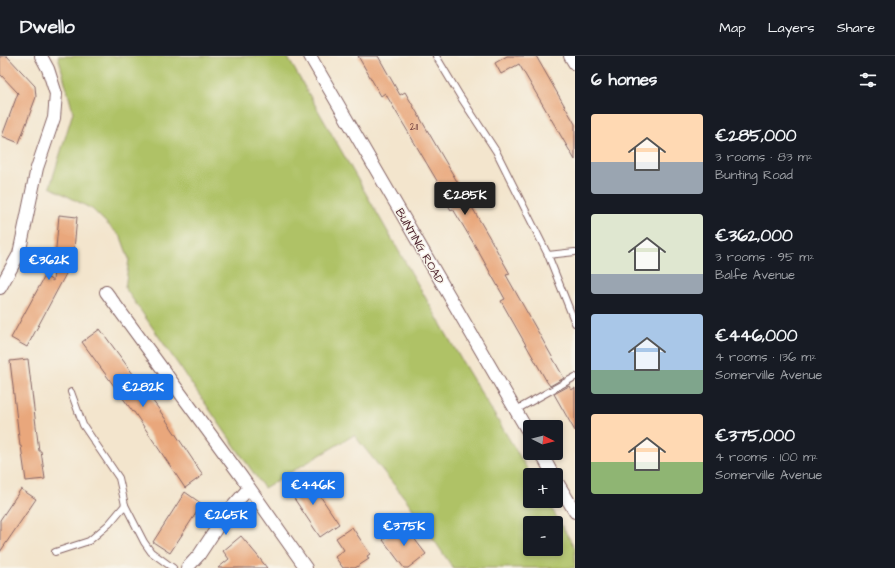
<!DOCTYPE html>
<html lang="en">
<head>
<meta charset="utf-8">
<style>
  :root { --surface:#171b24; --page:#20242c; --text:#f1f3f6; --muted:#9ea1a6; --line:#363941; --accent:#1a73e8 }
  body { margin:0; font-family:"Architects Daughter",sans-serif; background:var(--page); color:var(--text); height:100vh; display:flex; flex-direction:column; font-size:15px; white-space:nowrap }
  * { box-sizing:border-box; margin:0 }
  p { font-size:13px; color:var(--muted) }
  .icon { flex:none; width:22px; height:22px; fill:none; stroke:currentColor; stroke-width:2; stroke-linecap:round; stroke-linejoin:round }
  .map { position:relative; flex:1; overflow:hidden }
  .side { display:flex; flex-direction:column; background:var(--surface); width:320px }
  .side>* { flex:none }
  .needle { width:26px; rotate:96deg }
  .tools { position:absolute; left:523px; top:364px; display:grid; gap:8px }
  .tools a { display:grid; place-items:center; width:40px; height:40px; border-radius:4px; background:var(--surface); box-shadow:0 2px 6px #0003; font-size:20px }
  .price { position:absolute; translate:-50% -34px; padding:0 9px; border-radius:4px; background:var(--accent); color:#fff; font-size:13px; line-height:26px; filter:drop-shadow(0 1px 2px #0008) }
  .price::after { content:''; position:absolute; left:50%; top:24px; width:12px; height:9px; margin-left:-6px; background:inherit; clip-path:polygon(0 0,100% 0,50% 100%) }
  .price.selected { background:#222; color:#fff }
  ul { padding:0; list-style:none }
  li { display:flex; align-items:center; gap:12px; height:100px; padding:0 16px }
  li span { display:grid; place-items:center; flex:none; width:112px; height:80px; border-radius:4px; color:#555 }
  li>.icon { margin-inline-start:auto }
  span .icon { width:48px; height:48px; fill:#fffc; stroke-width:1 }
  li b { font-size:17px }
  h2 { display:flex; justify-content:space-between; align-items:center; height:48px; padding:0 16px; font-size:17px }
  header { display:flex; align-items:center; gap:24px; box-sizing:border-box; height:56px; padding:0 20px; background:var(--surface); border-bottom:1px solid var(--line) }
  header strong { font-size:19px }
  nav { display:flex; gap:22px; margin-inline-start:auto; font-size:14px }
  main { display:flex; flex:1; min-height:0 }
  .map>svg:first-child { display:block }
  .green { fill:#afc266; stroke:#7c7048; fill-rule:evenodd }
  .building { fill:#e9a77c }
  .lines { fill:none; stroke-linecap:round; stroke-linejoin:round }
  .lane-casing { stroke:#856464; stroke-width:8 }
  .street-casing { stroke:#856464; stroke-width:14 }
  .lane { stroke:#fff; stroke-width:6 }
  .street { stroke:#fff; stroke-width:12 }
  .labels { text-anchor:middle; stroke-width:3; stroke-linejoin:round; paint-order:stroke }
  .number-label { font-size:10px; fill:#72413f }
  .street-label { font-size:12px; fill:#4a1f2b; stroke:#f7f3e8 }
</style>
</head>
<body>
<header>
<strong>Dwello</strong>
<nav><a>Map</a><a>Layers</a><a>Share</a></nav>
</header>
<main>
<div class="map">
<svg width="575" height="512" viewBox="0 0 575 512">
  <rect width="100%" height="100%" fill="#f7f3e8"/>
  <filter id="ink" filterUnits="userSpaceOnUse"><feTurbulence type="fractalNoise" baseFrequency=".025" numOctaves="2"/><feDisplacementMap in="SourceGraphic" scale="8" xChannelSelector="R" yChannelSelector="G"/><feConvolveMatrix kernelMatrix="1 2 1 2 8 2 1 2 1" color-interpolation-filters="sRGB"/></filter>
  <filter id="wash" filterUnits="userSpaceOnUse"><feTurbulence type="fractalNoise" baseFrequency=".012" numOctaves="4" result="noise"/><feDisplacementMap in="SourceGraphic" scale="16" xChannelSelector="R" yChannelSelector="G"/><feGaussianBlur stdDeviation="0.9" result="paint"/><feColorMatrix in="noise" values="0 0 0 0 0 0 0 0 0 0 0 0 0 0 0 0 0 1.4 0 .05"/><feComposite in="paint" operator="in"/></filter>
  <g filter="url(#wash)">
    <rect width="100%" height="100%" fill="#f3e5cd"/>
    <!-- green -->
    <path class="green" d="M58 0H287L463 307 531 419 530 445H547L575 492V512H453L408 446 354 379 264 432 125 232 129 203 121 181 92 153 50 131 73 56ZM530 467H556V493H530Z"/>
    <g id="blocks">
      <!-- building -->
      <g class="building">
        <path d="M0 0H7L35 30 36 41 19 87 2 80 18 37 0 18Z"/>
        <path d="M358 0H378L400 39 405 36 491 184 510 218 506 219 564 322 550 330 547 326 501 245 505 243 477 193 453 153 451 154 443 141 446 140 385 37 381 40Z"/>
        <path d="M507 0H536L575 68V104L519 8 501 18 495 7Z"/>
        <path d="M59 159 77 161 72 215 68 214 27 291 11 282 45 220 53 225Z"/>
        <path d="M100 273 158 352 203 419 185 432 134 356H133L82 286Z"/>
        <path d="M28 303 39 395H41L45 423 26 425 21 390H20L10 305Z"/>
        <path d="M569 330 571 334 575 332V375L554 338Z"/>
        <path d="M306 419 339 468 320 481 287 432Z"/>
        <path d="M21 433 36 443 0 496V464Z"/>
        <path d="M185 436 202 448 170 497 153 486Z"/>
        <path d="M403 468 426 498 408 512H404L383 484Z"/>
        <path d="M352 471 370 498 367 500 369 503 355 512H343L335 501 344 494 336 482Z"/>
        <path d="M241 480 257 499 267 512H218L229 503 223 495Z"/>
      </g>
    </g>
  </g>
  <g filter="url(#ink)">
    <use href="#blocks" fill-opacity="0" stroke="#856464" stroke-width="1"/>
    <g class="lines">
      <defs>
        <g id="lane">
          <path d="M436 0 460 40 496 95 548 199 575 196"/>
          <path d="M548 199 575 267"/>
          <path d="M71 336 83 369 119 422 125 449 144 486 151 496 173 512"/>
          <path d="M516 354 575 321"/>
          <path d="M55 496 89 485 109 468 125 449"/>
        </g>
        <g id="street">
          <path d="M310 0 530 379"/>
          <path d="M570 0 575 8"/>
          <path d="M0 232 19 198 37 112 54 62 56 38 48 13 41 0"/>
          <path d="M106 236 241 420 306 512"/>
          <path d="M541 397 553 419"/>
          <path d="M556 424 575 456"/>
          <path d="M187 512 199 499 226 458 249 432"/>
        </g>
      </defs>
      <!-- lane casing -->
      <use href="#lane" class="lane-casing"/>
      <!-- street casing -->
      <use href="#street" class="street-casing"/>
      <!-- lane -->
      <use href="#lane" class="lane"/>
      <!-- street -->
      <use href="#street" class="street"/>
    </g>
  </g>
  <g class="labels">
    <!-- number labels -->
    <g class="number-label">
      <text x="414" y="74">211</text>
    </g>
    <!-- street labels -->
    <g class="street-label">
      <text transform="translate(420 190) rotate(60)" y="4">BUNTING ROAD</text>
    </g>
  </g>
</svg>
<div class="tools">
<a><svg class="needle" viewBox="-14 -14 28 28"><path d="M0-13l5 13h-10z" fill="#e53935"/><path d="M0 13l5-13h-10z" fill="#9ea1a6"/></svg></a>
<a>+</a>
<a>−</a>
</div>
<b class="price selected" style="left:465px;top:160px">€285K</b>
<b class="price" style="left:49px;top:225px">€362K</b>
<b class="price" style="left:143px;top:352px">€282K</b>
<b class="price" style="left:313px;top:450px">€446K</b>
<b class="price" style="left:226px;top:480px">€265K</b>
<b class="price" style="left:404px;top:491px">€375K</b>
</div>
<section class="side">
<h2>6 homes<svg class="icon" aria-label="filters" viewBox="0 0 24 24"><path d="M4 7h16M4 17h16"/><circle cx="9" cy="7" r="2"/><circle cx="15" cy="17" r="2"/></svg></h2>
<ul>
<li><span style="background:linear-gradient(#ffd9b3 60%,#9aa5b1 0)"><svg class="icon" aria-label="home" viewBox="0 0 24 24"><path d="M3 11l9-7 9 7M6 9v11h12V9"/></svg></span><div><b>€285,000</b><p>3 rooms · 83 m²</p><p>Bunting Road</p></div></li>
<li><span style="background:linear-gradient(#dfe7d0 75%,#9aa5b1 0)"><svg class="icon" aria-label="home" viewBox="0 0 24 24"><path d="M3 11l9-7 9 7M6 9v11h12V9"/></svg></span><div><b>€362,000</b><p>3 rooms · 95 m²</p><p>Balfe Avenue</p></div></li>
<li><span style="background:linear-gradient(#a9c7e8 70%,#7fa58c 0)"><svg class="icon" aria-label="home" viewBox="0 0 24 24"><path d="M3 11l9-7 9 7M6 9v11h12V9"/></svg></span><div><b>€446,000</b><p>4 rooms · 136 m²</p><p>Somerville Avenue</p></div></li>
<li><span style="background:linear-gradient(#ffd9b3 60%,#8fb573 0)"><svg class="icon" aria-label="home" viewBox="0 0 24 24"><path d="M3 11l9-7 9 7M6 9v11h12V9"/></svg></span><div><b>€375,000</b><p>4 rooms · 100 m²</p><p>Somerville Avenue</p></div></li>
</ul>
</section>
</main>
</body>
</html>
